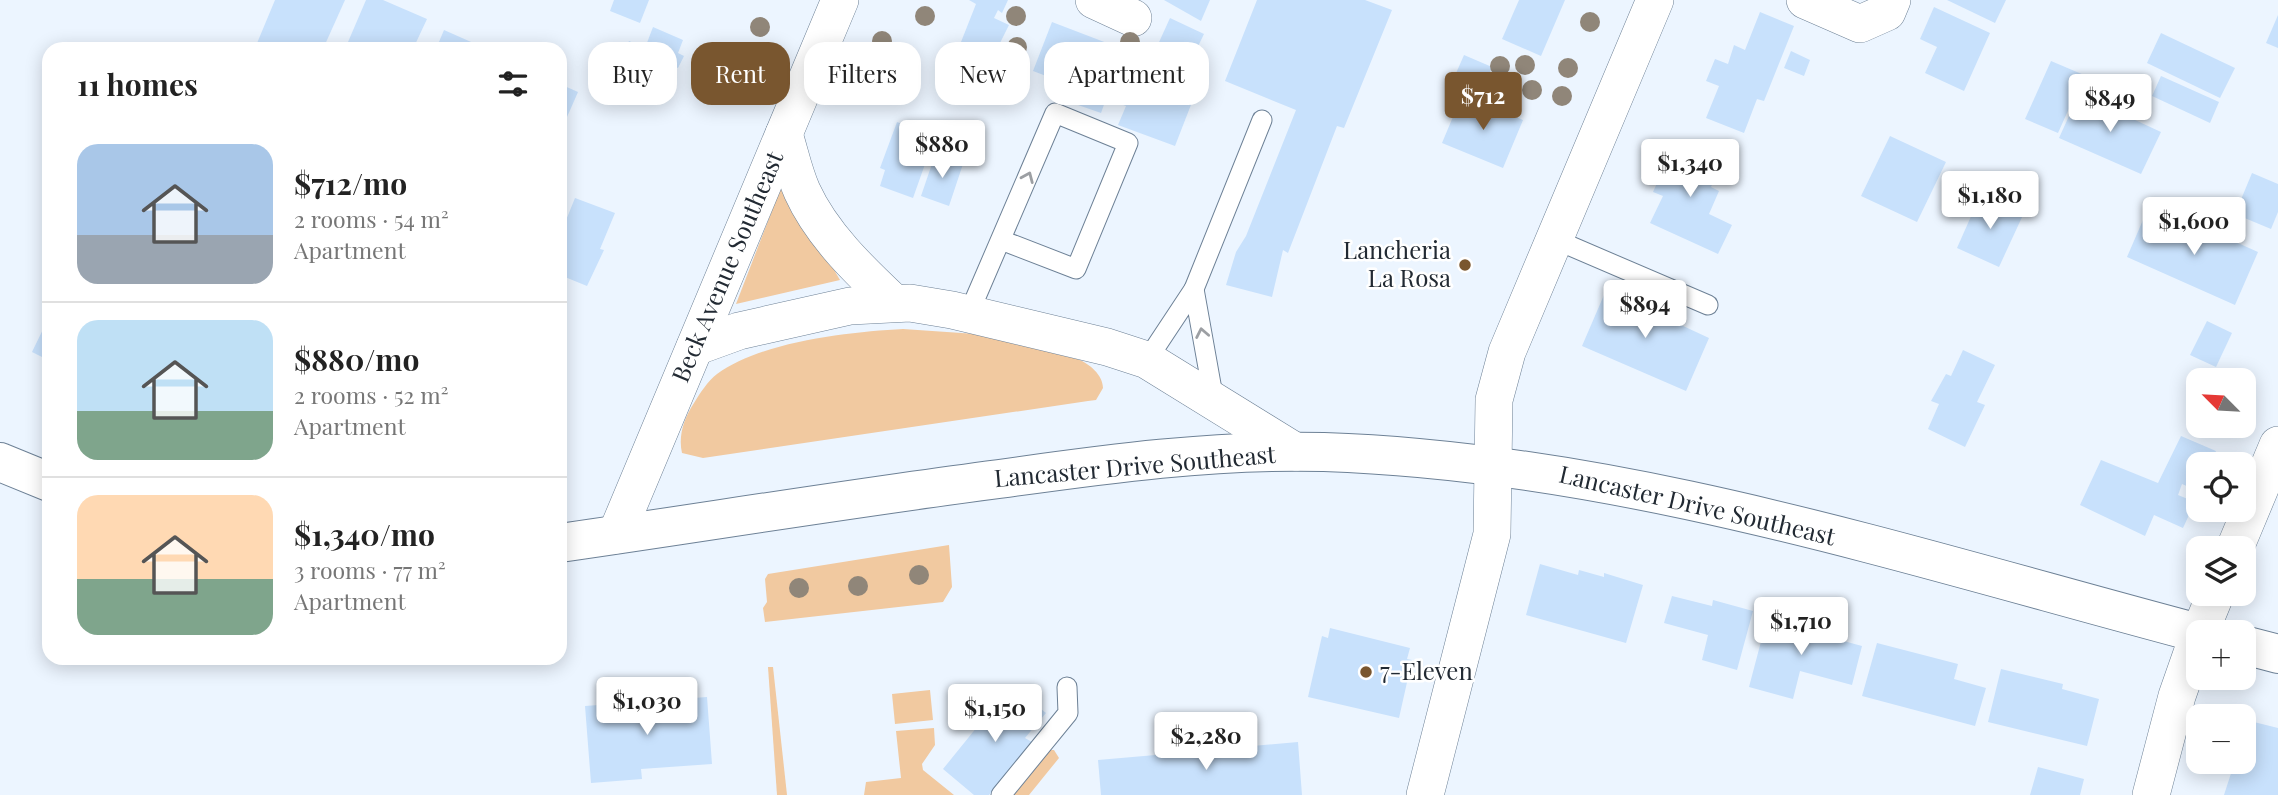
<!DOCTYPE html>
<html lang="en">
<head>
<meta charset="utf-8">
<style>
  :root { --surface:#fff; --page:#f6f6f6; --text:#222; --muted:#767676; --line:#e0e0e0; --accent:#79562f }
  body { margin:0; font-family:"Playfair Display",serif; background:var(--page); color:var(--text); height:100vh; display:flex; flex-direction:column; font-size:26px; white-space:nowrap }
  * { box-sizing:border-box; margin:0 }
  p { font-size:23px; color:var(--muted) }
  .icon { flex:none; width:38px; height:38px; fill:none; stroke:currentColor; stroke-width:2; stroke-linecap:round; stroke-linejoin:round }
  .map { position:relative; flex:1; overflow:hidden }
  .panel { position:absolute; left:42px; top:42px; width:525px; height:623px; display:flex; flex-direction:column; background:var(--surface); border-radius:21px; box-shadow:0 4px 18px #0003 }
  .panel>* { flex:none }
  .banner { position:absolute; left:588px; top:42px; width:665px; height:63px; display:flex; gap:14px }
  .needle { width:46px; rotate:294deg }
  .controls { position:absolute; left:2186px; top:368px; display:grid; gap:14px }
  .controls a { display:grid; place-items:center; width:70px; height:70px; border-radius:14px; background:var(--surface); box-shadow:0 4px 18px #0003; font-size:35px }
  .price { position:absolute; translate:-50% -60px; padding:0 16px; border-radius:7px; background:#fff; color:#222; font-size:23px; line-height:46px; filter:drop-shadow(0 2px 4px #0008) }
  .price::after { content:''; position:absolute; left:50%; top:42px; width:21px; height:16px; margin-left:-10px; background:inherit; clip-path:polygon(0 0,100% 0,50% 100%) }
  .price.active { background:var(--accent); color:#fff }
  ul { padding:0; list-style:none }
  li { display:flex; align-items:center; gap:21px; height:175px; padding:0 35px }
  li+li { border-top:2px solid var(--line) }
  li span { display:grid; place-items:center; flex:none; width:196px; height:140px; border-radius:21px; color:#555 }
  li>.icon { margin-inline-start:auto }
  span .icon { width:84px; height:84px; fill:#fffc; stroke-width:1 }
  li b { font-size:30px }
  h2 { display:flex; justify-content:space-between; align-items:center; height:84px; padding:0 35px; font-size:30px }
  .pill { padding:0 24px; border-radius:21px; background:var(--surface); box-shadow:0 4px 18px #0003; font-size:24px; line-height:63px }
  .pill.active { background:var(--accent); color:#fff }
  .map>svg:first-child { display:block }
  .green { fill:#f1c9a0 }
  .building { fill:#c8e1fc }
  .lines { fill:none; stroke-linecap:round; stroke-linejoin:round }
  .lane-casing { stroke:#6d8196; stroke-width:21 }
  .street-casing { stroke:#6d8196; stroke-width:38 }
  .primary-casing { stroke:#6d8196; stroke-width:40 }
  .lane { stroke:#fff; stroke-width:19 }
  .street { stroke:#fff; stroke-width:37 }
  .primary { stroke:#fff; stroke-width:38 }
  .tree { fill:#908679 }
  .oneway { stroke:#9c9fa3 }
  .poi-dot { fill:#79562f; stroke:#fff; stroke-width:2.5 }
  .labels { text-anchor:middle; stroke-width:5; stroke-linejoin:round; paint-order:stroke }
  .poi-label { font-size:24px; fill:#222a33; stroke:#fff; text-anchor:end }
  .street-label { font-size:24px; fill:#222a33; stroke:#fff }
</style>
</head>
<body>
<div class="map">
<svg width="2278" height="795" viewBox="0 0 2278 795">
  <rect width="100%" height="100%" fill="#ecf5ff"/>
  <!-- green -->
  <g class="green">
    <path d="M783 182 840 280 736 304Z"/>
    <path d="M903 329 976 334 1077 359C1089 363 1103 375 1103 388L1096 400 1088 401 703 458 682 453C678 436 684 418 694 403 700 393 708 381 717 374 763 341 849 332 903 329Z"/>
    <path d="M949 545 952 587 943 602 765 622 763 608 767 602 765 579 768 574Z"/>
    <path d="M768 667H773L787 795H777Z"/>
    <path d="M930 690 933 720 895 724 892 694Z"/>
    <path d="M934 728 935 745 922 764 923 770 954 795H864L866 782 901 778 896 731Z"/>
    <path d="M1048 750H1054L1059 758 1029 795H1010Z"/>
  </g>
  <!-- building -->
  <g class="building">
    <path d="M275 0H345L323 49H258L255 48Z"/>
    <path d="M366 0H383L427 19 413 49H345Z"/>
    <path d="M614 0H649L640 23 610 11Z"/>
    <path d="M969 0H1008L1002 13 998 10 994 18 1009 25 993 57 961 42 976 4Z"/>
    <path d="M1164 0H1210L1201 21Z"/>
    <path d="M1257 0H1365L1392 10 1344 128 1337 126 1288 253 1283 250 1272 297 1226 285 1236 252 1246 236 1296 110 1225 81Z"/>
    <path d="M1519 0H1565L1541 56 1502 39Z"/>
    <path d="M1947 0H2006L1995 23Z"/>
    <path d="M1934 7 1990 33 1964 91 1925 73 1937 47 1920 39Z"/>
    <path d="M1760 12 1794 26 1764 101 1757 99 1744 133 1706 118 1719 86 1706 81 1715 59 1728 64 1734 45 1745 50Z"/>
    <path d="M2278 15V48L2266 43Z"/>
    <path d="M1170 18 1204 34 1188 67 1155 51Z"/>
    <path d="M1052 22 1201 79 1175 146 1118 125 1126 106 1106 99 1101 113 1078 105 1083 90 1033 71Z"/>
    <path d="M653 27 683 40 678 53 684 56 678 68 672 66 667 80 620 61 629 41 645 48Z"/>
    <path d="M444 30 487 49H436Z"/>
    <path d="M2161 33 2235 68 2220 98 2147 63Z"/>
    <path d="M1791 51 1810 60 1804 76 1784 68Z"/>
    <path d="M1464 55 1492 67 1478 99 1450 87Z"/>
    <path d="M2051 61 2084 75 2058 133 2025 119Z"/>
    <path d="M2161 76 2219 102 2210 123 2152 96Z"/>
    <path d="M560 84 578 92 560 133Z"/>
    <path d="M2079 94 2161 132 2141 174 2059 138Z"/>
    <path d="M1460 100 1474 106 1477 100 1523 120 1503 168 1442 143Z"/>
    <path d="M897 122 935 136 913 198 880 186 885 170 880 168Z"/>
    <path d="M1890 136 1946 162 1917 222 1861 196Z"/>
    <path d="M1676 141 1722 163 1711 187 1719 191 1709 214 1732 225 1718 254 1650 223 1663 196 1653 192Z"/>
    <path d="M935 155 963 164 949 206 921 196Z"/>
    <path d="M2252 173 2278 184V212L2271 229 2235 214Z"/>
    <path d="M1980 196 2023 215 1999 267 1957 248Z"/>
    <path d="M575 198 615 213 600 249 604 250 587 286 560 275V235Z"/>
    <path d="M2146 213 2180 228 2184 219 2258 252 2235 305 2127 257Z"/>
    <path d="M1607 288 1682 321 1681 325 1709 338 1686 391 1582 346Z"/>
    <path d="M49 317V370L44 367 48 360 32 352Z"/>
    <path d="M2207 321 2232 333 2216 367 2190 355Z"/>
    <path d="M1963 350 1995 365 1977 402 1985 405 1965 447 1928 429 1939 404 1931 401 1946 374 1951 376Z"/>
    <path d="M2181 436 2216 451 2211 464H2198V491L2182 484 2178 495 2195 502 2183 528 2154 515 2145 536 2080 505 2101 460 2158 483Z"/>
    <path d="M1540 564 1578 575 1579 570 1604 577V573L1643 585 1626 643 1526 615Z"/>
    <path d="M1672 596 1712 606 1713 600 1753 611 1737 670 1702 660 1708 635 1664 623Z"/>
    <path d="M1768 615 1831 631 1829 637 1862 646 1852 685 1800 671 1793 699 1749 687Z"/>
    <path d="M1330 628 1410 648 1407 659 1412 660 1399 718 1308 697 1322 636 1328 638Z"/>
    <path d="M1877 643 1958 664 1954 679 1986 688 1975 726 1862 696Z"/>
    <path d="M2001 669 2063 684 2062 689 2099 699 2087 746 1988 722Z"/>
    <path d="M1011 685 1046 713 1025 738 1032 742 989 795H974L943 769Z"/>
    <path d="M707 697 712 764 641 769 642 779 591 783 585 706Z"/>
    <path d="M2254 722 2278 728V795H2224L2235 761 2243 763Z"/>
    <path d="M1230 742V748L1298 742 1302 795H1101L1098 760 1167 754 1166 747Z"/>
    <path d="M2038 767 2084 779 2080 795H2030Z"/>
  </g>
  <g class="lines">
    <defs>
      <g id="lane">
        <path d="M1554 239 1708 305"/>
        <path d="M1194 289 1262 120"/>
        <path d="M969 313 1055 113 1128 143 1076 269 1001 240"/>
        <path d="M1147 360 1194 289 1214 401"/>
        <path d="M1001 795 1068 713 1067 687"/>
      </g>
      <g id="street">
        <path d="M1094 0 1133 18"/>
        <path d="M1805 0 1860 24 1887 12 1892 0"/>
        <path d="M784 134C790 153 794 173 802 191 822 235 860 271 894 303"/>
        <path d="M695 347 739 331 850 306 910 303 952 310 1107 347 1147 360 1296 452"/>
        <path d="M616 535 840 0"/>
        <path d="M2235 548 2278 445"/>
        <path d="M2200 632 2216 593"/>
        <path d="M1425 795 1492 534 1494 400 1507 352 1655 0"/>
        <path d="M2151 795 2177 696 2198 636"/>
      </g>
      <g id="primary">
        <path d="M0 462 49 482"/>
        <path d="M560 543C706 522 852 498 999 479 1106 464 1215 449 1324 452 1623 462 1911 557 2198 633"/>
        <path d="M2244 645 2278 654"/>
      </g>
    </defs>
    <!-- lane casing -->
    <use href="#lane" class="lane-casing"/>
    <!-- street casing -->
    <use href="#street" class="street-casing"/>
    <!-- primary casing -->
    <use href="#primary" class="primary-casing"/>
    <!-- lane -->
    <use href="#lane" class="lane"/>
    <!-- street -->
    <use href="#street" class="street"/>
    <!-- primary -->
    <use href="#primary" class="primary"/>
  </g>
  <!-- trees -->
  <g class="tree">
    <circle cx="925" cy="16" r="10"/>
    <circle cx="1016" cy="16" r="10"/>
    <circle cx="1590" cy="22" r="10"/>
    <circle cx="760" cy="27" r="10"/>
    <circle cx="882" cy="41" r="10"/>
    <circle cx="1130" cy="42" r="10"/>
    <circle cx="1017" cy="47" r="10"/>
    <circle cx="1150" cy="53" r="10"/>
    <circle cx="965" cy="60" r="10"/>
    <circle cx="1172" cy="64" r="10"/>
    <circle cx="1525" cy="65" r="10"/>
    <circle cx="1500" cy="66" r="10"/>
    <circle cx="1568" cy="68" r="10"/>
    <circle cx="980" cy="82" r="10"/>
    <circle cx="1532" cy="90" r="10"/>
    <circle cx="1562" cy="96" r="10"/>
    <circle cx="919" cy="575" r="10"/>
    <circle cx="858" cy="586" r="10"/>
    <circle cx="799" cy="588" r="10"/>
  </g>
  <!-- one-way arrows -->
  <defs><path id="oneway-chevron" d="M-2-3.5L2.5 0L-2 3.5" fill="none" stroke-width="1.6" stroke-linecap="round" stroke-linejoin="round" transform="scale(1.75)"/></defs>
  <g class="oneway">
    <use href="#oneway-chevron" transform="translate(1028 177) rotate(-67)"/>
    <use href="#oneway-chevron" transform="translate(1202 333) rotate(-101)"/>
  </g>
  <!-- markers -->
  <g class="poi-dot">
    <circle cx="1465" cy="265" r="7"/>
    <circle cx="1366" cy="672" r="7"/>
  </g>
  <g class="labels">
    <!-- poi labels -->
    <g class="poi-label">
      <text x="1451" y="259">Lancheria<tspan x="1451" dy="28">La Rosa</tspan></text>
      <text x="1380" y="680" text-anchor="start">7-Eleven</text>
    </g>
    <!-- street labels -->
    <g class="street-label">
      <text transform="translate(728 267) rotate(-67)" y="8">Beck Avenue Southeast</text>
      <text transform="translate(1135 467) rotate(-5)" y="8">Lancaster Drive Southeast</text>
      <text transform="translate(1697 506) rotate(13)" y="8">Lancaster Drive Southeast</text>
    </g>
  </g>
</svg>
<div class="controls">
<a><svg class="needle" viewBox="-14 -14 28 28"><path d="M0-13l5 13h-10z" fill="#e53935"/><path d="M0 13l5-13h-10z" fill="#767676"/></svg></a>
<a><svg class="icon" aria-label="locate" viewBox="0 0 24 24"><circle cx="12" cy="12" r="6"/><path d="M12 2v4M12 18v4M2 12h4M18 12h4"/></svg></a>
<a><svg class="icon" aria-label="layers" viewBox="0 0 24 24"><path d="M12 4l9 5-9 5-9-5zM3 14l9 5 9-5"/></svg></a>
<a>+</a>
<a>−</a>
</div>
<b class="price active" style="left:1483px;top:132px">$712</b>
<b class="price" style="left:2110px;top:134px">$849</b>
<b class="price" style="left:942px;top:180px">$880</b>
<b class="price" style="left:1690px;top:199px">$1,340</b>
<b class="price" style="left:1990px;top:231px">$1,180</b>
<b class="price" style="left:2194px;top:257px">$1,600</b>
<b class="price" style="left:1645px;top:340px">$894</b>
<b class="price" style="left:1801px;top:657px">$1,710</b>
<b class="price" style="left:647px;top:737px">$1,030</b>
<b class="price" style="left:995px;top:744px">$1,150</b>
<b class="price" style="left:1206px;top:772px">$2,280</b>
<div class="banner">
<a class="pill">Buy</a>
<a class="pill active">Rent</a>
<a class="pill">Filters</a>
<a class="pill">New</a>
<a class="pill">Apartment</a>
</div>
<section class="panel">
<h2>11 homes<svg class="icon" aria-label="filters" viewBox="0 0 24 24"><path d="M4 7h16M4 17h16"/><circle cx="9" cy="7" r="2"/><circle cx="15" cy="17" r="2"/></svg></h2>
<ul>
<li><span style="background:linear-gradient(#a9c7e8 65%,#9aa5b1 0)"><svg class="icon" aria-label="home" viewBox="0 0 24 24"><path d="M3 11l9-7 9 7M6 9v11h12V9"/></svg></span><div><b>$712/mo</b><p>2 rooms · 54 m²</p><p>Apartment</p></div></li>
<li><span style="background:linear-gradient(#bfe0f5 65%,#7fa58c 0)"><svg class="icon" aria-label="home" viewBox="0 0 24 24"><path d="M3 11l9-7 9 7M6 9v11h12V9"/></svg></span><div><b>$880/mo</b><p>2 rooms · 52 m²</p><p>Apartment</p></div></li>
<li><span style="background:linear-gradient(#ffd9b3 60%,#7fa58c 0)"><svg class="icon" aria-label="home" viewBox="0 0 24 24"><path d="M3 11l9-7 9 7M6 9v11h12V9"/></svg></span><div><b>$1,340/mo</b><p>3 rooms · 77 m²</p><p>Apartment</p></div></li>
</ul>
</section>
</div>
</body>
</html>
